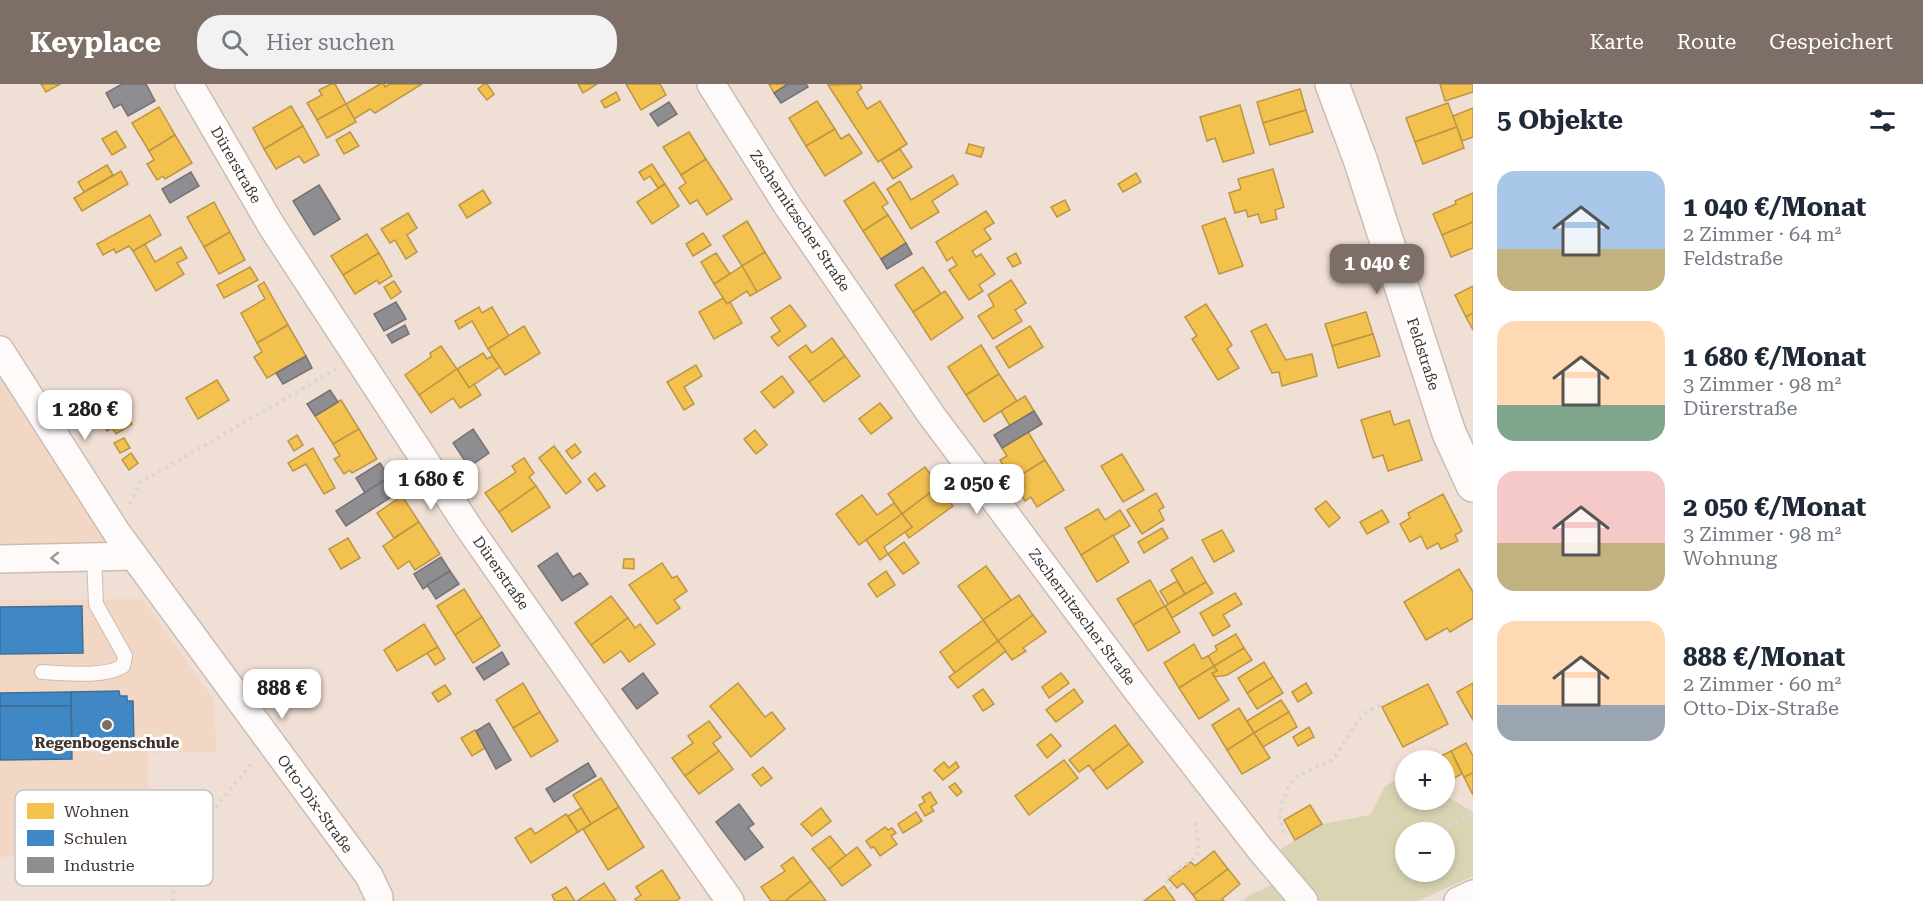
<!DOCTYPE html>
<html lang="de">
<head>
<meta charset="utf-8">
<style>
  :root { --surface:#fff; --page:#f2f2f3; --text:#1f2937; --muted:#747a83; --accent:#7d6f67 }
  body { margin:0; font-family:"Roboto Serif",serif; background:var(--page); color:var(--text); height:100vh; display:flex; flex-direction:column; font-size:22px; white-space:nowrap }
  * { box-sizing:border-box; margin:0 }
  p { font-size:20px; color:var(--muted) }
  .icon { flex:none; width:33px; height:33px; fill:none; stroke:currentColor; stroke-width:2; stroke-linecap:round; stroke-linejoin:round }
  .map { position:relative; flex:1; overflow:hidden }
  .drawer { display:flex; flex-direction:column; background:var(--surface); width:450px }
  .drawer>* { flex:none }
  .buttons { position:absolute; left:1395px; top:666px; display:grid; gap:12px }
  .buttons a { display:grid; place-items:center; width:60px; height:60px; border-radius:50%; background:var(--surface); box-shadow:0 3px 9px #0003; font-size:30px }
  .price { position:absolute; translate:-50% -51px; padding:0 14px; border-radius:12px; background:#fff; color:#222; font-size:20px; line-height:39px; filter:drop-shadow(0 2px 3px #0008) }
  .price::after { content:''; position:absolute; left:50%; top:36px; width:18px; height:14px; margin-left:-9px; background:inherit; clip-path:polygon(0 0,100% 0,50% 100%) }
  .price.selected { background:var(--accent); color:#fff }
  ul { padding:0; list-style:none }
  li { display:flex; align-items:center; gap:18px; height:150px; padding:0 24px }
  li span { display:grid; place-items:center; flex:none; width:168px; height:120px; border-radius:18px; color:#555 }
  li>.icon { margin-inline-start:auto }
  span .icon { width:72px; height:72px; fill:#fffc; stroke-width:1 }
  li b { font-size:26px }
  h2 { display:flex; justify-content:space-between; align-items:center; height:72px; padding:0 24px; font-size:26px }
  header { display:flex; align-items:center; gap:36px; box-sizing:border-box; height:84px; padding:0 30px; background:var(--accent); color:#fff }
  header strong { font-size:28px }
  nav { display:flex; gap:33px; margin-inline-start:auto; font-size:21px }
  .search { width:420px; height:54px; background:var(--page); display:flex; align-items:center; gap:15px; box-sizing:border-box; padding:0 21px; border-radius:24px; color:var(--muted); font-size:22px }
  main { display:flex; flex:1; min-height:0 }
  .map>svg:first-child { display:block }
  .built { fill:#f3d7c5 }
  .green { fill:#d9d5b4; fill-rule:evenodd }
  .homes { fill:#f2c14e; stroke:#bc9644; stroke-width:1.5 }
  .schools { fill:#3f88c5; stroke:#3f6e97; stroke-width:1.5 }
  .industry { fill:#8d8d92; stroke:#767273; stroke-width:1.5 }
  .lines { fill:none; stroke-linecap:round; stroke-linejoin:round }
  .service-casing { stroke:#cabdb4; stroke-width:16 }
  .minor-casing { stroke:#cabdb4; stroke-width:30 }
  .tertiary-casing { stroke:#cabdb4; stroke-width:36 }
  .path { stroke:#dad6d2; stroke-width:4; stroke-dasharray:3 4.5; stroke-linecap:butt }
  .service { stroke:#fdfaf9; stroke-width:14 }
  .minor { stroke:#fdfaf9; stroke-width:27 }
  .tertiary { stroke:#fdfaf9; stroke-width:33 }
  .oneway { stroke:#9e9692 }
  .poi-dot { fill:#7d6f67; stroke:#fff; stroke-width:2 }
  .labels { text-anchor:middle; stroke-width:6; stroke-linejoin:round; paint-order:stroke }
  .street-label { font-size:15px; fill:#3f332c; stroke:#fff }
  .poi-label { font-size:15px; font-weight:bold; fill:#3f332c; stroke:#fff }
  .key { fill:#fff; stroke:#c5c2c0; stroke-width:1.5 }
  .key-label { font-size:16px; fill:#3f332c }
</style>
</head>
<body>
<header>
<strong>Keyplace</strong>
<div class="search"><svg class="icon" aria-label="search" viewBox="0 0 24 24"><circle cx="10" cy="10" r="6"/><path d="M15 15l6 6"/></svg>Hier suchen</div>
<nav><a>Karte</a><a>Route</a><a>Gespeichert</a></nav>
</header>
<main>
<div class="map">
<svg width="1473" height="817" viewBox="0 0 1473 817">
  <rect width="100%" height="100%" fill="#f0dfd4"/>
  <!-- built -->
  <g class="built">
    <path d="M0 280 109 457 100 468H0Z"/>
    <path d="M143 515 213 615 217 668 148 669 147 769 0 773V516Z"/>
  </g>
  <!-- green -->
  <g class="green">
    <path d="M1405 691 1406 716H1444L1445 707 1448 713 1473 728V792L1418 817H1320L1278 767 1322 740 1370 731 1385 702ZM1406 748H1444V788H1406Z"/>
    <path d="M1272 801 1285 817H1243L1250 811Z"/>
  </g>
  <!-- homes -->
  <g class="homes">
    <path d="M41 0H60L46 8Z"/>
    <path d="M331 0H335L346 20 317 36 307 19 322 11 319 6Z"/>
    <path d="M380 0H384L385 3 390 0H422L375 29 370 25 354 35 346 20Z"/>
    <path d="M484 0H487L494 10 487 16 478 5Z"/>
    <path d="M578 0H597L583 9Z"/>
    <path d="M626 0H660L666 11 641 26Z"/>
    <path d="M769 0H788L774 9Z"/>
    <path d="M860 0 862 4 857 8 867 25 880 17 907 60 878 78 828 1Z"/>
    <path d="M1440 0H1473V8L1445 17Z"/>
    <path d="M1300 5 1306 26 1263 39 1257 18Z"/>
    <path d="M616 8 620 16 605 24 601 17Z"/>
    <path d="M817 17 835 45 806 62 789 34Z"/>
    <path d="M1448 19 1457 43 1415 58 1406 34Z"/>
    <path d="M346 20 356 38 327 54 317 36Z"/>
    <path d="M1240 21 1254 69 1223 78 1215 54 1207 57 1200 33Z"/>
    <path d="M291 22 303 42 264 65 253 44Z"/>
    <path d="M159 23 175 51 149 67 132 39Z"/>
    <path d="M1473 24V53L1462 57 1453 32Z"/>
    <path d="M1306 26 1313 48 1270 61 1263 39Z"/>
    <path d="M303 42 319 71 304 79 299 72 276 85 264 65Z"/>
    <path d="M1457 43 1464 64 1423 80 1415 58Z"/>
    <path d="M835 45 841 55 849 50 862 69 825 92 806 62Z"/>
    <path d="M116 47 126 63 112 71 102 55Z"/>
    <path d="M350 48 359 62 344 70 336 56Z"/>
    <path d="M689 48 706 75 681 91 663 63Z"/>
    <path d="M175 51 192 79 165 95 163 92 157 96 147 80 154 76 149 67Z"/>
    <path d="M969 60 984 64 981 73 966 69Z"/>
    <path d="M900 65 912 83 893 95 881 76Z"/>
    <path d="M706 75 732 115 707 131 697 116 690 120 679 104 686 99 681 91Z"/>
    <path d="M652 80 665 100 658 104 650 92 644 96 639 88Z"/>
    <path d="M107 81 113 91 84 108 78 98Z"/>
    <path d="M1273 85 1284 123 1275 126 1277 135 1261 139 1258 130 1248 133 1246 126 1235 129 1229 109 1241 105 1238 95Z"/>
    <path d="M121 87 128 100 82 127 74 114Z"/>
    <path d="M1136 89 1141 98 1123 108 1118 100Z"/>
    <path d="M953 91 958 100 932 117 939 128 911 145 887 105 900 97 911 116Z"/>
    <path d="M874 98 888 119 882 123 888 131 863 147 844 117Z"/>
    <path d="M665 100 679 122 652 140 637 118Z"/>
    <path d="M483 106 491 119 467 134 459 121Z"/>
    <path d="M1473 109V138L1442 151 1433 130 1456 120 1455 117Z"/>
    <path d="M1065 116 1070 126 1057 133 1051 123Z"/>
    <path d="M214 118 230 148 204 163 187 133Z"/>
    <path d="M986 127 994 139 984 145 991 155 972 167 976 173 981 170 995 190 979 201 983 207 969 216 949 186 957 181 952 173 947 177 936 158Z"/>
    <path d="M408 129 417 144 407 151 417 168 406 175 395 156 390 159 381 145Z"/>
    <path d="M150 131 161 151 133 167 129 162 116 169 114 165 103 171 97 160Z"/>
    <path d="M888 131 906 159 881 175 863 147Z"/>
    <path d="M1225 134 1243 182 1219 190 1202 142Z"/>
    <path d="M747 137 765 168 742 182 723 152Z"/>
    <path d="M1473 138V164L1451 173 1442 151Z"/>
    <path d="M230 148 245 176 219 190 204 163Z"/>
    <path d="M703 149 711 161 693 172 686 160Z"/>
    <path d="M367 150 379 169 343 191 331 172Z"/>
    <path d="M145 160 155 178 181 163 187 174 177 179 184 190 156 207 133 167Z"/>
    <path d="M765 168 781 194 757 208 742 182Z"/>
    <path d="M379 169 392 192 379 200 377 196 355 210 343 191Z"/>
    <path d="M716 169 730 190 714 200 701 178Z"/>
    <path d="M1016 169 1021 179 1013 183 1007 174Z"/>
    <path d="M742 182 757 208 750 212 747 207 727 220 714 200Z"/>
    <path d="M250 183 258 196 224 214 217 201Z"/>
    <path d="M923 183 941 210 913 228 895 201Z"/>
    <path d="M1011 196 1026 219 1015 226 1022 237 993 255 978 232 994 222 988 211Z"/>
    <path d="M394 197 401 208 391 215 384 203Z"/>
    <path d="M264 198 288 241 257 259 241 229 265 215 258 202Z"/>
    <path d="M1473 202V229L1466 233 1455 211Z"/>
    <path d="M945 207 963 234 931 256 913 228Z"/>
    <path d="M723 214 727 220 730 218 742 239 714 255 699 228Z"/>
    <path d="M1206 220 1232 261 1227 265 1239 284 1218 296 1192 255 1197 252 1185 233Z"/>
    <path d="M790 221 806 242 778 262 771 253 780 247 771 234Z"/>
    <path d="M479 223 482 229 492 223 509 252 488 265 472 237 459 245 455 237Z"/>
    <path d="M1366 228 1373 250 1332 262 1325 240Z"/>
    <path d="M1473 229V246L1466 233Z"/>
    <path d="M1266 240 1286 276 1312 270 1317 292 1282 302 1279 288 1272 289 1251 247Z"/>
    <path d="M288 241 306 272 267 294 254 273 262 268 257 259Z"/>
    <path d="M524 242 540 269 505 291 488 265Z"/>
    <path d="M1030 242 1043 263 1009 284 996 263Z"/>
    <path d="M1373 250 1380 272 1338 284 1332 262Z"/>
    <path d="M832 254 845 272 809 298 789 273 806 261 812 269Z"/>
    <path d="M981 261 999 290 966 311 948 283Z"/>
    <path d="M441 262 457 285 419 311 405 291 431 273 430 269Z"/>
    <path d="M483 269 487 275 492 272 500 283 469 304 457 285Z"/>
    <path d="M845 272 860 292 824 318 809 298Z"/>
    <path d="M696 281 702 292 684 303 694 320 684 326 667 298Z"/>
    <path d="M457 285 469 304 474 300 481 311 460 324 453 314 431 329 419 311Z"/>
    <path d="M999 290 1017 317 984 338 966 311Z"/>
    <path d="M782 292 794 308 774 324 761 308Z"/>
    <path d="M217 296 229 316 198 335 186 314Z"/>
    <path d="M1025 312 1034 327 1010 342 1001 327Z"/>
    <path d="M341 316 359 345 333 360 315 332Z"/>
    <path d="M880 319 892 334 871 350 859 335Z"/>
    <path d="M1390 327 1394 341 1409 336 1422 376 1388 387 1383 371 1373 374 1361 336Z"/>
    <path d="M124 328 132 340 116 350 112 344 107 347 103 340Z"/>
    <path d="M359 345 377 375 352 389 350 386 344 390 334 375 340 372 333 360Z"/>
    <path d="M755 346 767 361 756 370 744 355Z"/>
    <path d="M1028 348 1045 376 1018 393 1014 385 1007 388 1000 376 1007 372 1002 364Z"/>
    <path d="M297 351 303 361 294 367 288 357Z"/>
    <path d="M124 354 130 364 120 369 114 359Z"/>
    <path d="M575 360 581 368 572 375 566 367Z"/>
    <path d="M554 362 581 398 566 410 539 374Z"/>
    <path d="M313 364 335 404 324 410 306 380 293 387 288 379Z"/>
    <path d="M131 369 138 379 129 386 122 376Z"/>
    <path d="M1122 370 1144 406 1123 418 1101 382Z"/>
    <path d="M524 374 534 389 529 393 536 402 499 428 485 409 516 388 512 382Z"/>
    <path d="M1045 376 1064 406 1037 423 1031 413 1025 417 1018 406 1024 402 1018 393Z"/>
    <path d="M925 383 939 402 902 430 888 410Z"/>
    <path d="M595 389 605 402 597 407 588 395Z"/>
    <path d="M536 402 550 423 512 448 499 428Z"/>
    <path d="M939 402 953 422 909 454 905 448 912 443 902 430Z"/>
    <path d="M1156 409 1164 423 1159 426 1164 436 1142 450 1127 426Z"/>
    <path d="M1443 410 1462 447 1455 451 1458 457 1441 465 1438 459 1427 465 1421 452 1410 458 1400 440 1410 434 1408 429Z"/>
    <path d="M862 411 877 431 894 419 902 430 859 461 836 430Z"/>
    <path d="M402 412 419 438 394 454 377 429Z"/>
    <path d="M1326 417 1340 434 1329 443 1315 425Z"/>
    <path d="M1098 425 1105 436 1120 426 1130 442 1081 471 1065 444Z"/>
    <path d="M1382 426 1389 438 1367 450 1360 438Z"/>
    <path d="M902 430 912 443 884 463 888 470 880 476 866 456Z"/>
    <path d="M419 438 440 470 415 486 409 477 398 485 383 462Z"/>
    <path d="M1162 444 1168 454 1144 469 1138 458Z"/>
    <path d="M1222 446 1234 467 1214 478 1202 456Z"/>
    <path d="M1113 451 1129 478 1097 498 1081 471Z"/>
    <path d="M348 454 360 474 341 485 329 465Z"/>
    <path d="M904 458 919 479 903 490 888 470Z"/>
    <path d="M1192 473 1206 498 1185 510 1171 486Z"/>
    <path d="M624 475H634V485L623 484Z"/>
    <path d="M662 479 672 494 677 492 687 507 674 516 680 524 657 540 629 501Z"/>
    <path d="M986 482 1011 516 983 536 958 502Z"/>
    <path d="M1459 485 1473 508V534L1450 548 1447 544 1426 556 1404 518Z"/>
    <path d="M886 487 895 501 877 513 868 500Z"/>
    <path d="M1150 496 1165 522 1133 541 1117 515Z"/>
    <path d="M1177 497 1185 510 1168 520 1160 507Z"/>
    <path d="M1206 498 1213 509 1172 534 1165 522Z"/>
    <path d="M464 505 482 533 455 551 437 522Z"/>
    <path d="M1235 509 1242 520 1223 531 1230 542 1213 552 1200 529Z"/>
    <path d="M1019 511 1033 531 998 557 983 536Z"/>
    <path d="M611 512 628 534 591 561 575 539Z"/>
    <path d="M1165 522 1180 548 1148 567 1133 541Z"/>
    <path d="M1033 531 1046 548 1023 564 1026 567 1012 576 998 557Z"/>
    <path d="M482 533 500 562 473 579 455 551Z"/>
    <path d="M628 534 635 544 640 540 655 560 629 578 621 567 604 579 591 561Z"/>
    <path d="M983 536 998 557 955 589 940 568Z"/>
    <path d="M424 540 438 563 397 587 384 566Z"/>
    <path d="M1236 550 1244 564 1214 582 1208 572 1217 566 1215 562Z"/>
    <path d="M998 557 1006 567 958 604 949 593Z"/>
    <path d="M1194 560 1202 575 1208 572 1214 582 1179 604 1164 579Z"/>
    <path d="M438 563 445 575 435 581 427 569Z"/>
    <path d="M1244 564 1252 576 1227 591 1215 593 1212 589 1217 587 1214 582Z"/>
    <path d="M1264 578 1273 593 1247 609 1238 594Z"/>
    <path d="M1214 582 1217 587 1212 589 1229 616 1199 635 1179 604Z"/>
    <path d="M1061 589 1069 599 1049 614 1042 603Z"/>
    <path d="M1273 593 1283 609 1257 625 1247 609Z"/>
    <path d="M523 599 540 628 513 644 496 616Z"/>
    <path d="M738 599 765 633 772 628 785 645 751 673 710 622Z"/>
    <path d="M1306 599 1312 609 1298 618 1292 608Z"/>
    <path d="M1473 599V636L1457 608Z"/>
    <path d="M1428 600 1448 640 1403 663 1382 623Z"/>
    <path d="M445 601 451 610 438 618 432 609Z"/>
    <path d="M983 605 994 620 983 627 973 612Z"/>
    <path d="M1074 605 1083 618 1056 638 1046 626Z"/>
    <path d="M1281 616 1289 628 1254 649 1247 637Z"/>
    <path d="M1239 624 1254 649 1227 666 1212 641Z"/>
    <path d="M540 628 558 657 531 673 513 644Z"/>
    <path d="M1289 628 1297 643 1263 663 1254 649Z"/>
    <path d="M709 637 721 653 713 659 719 667 685 692 672 674 693 659 688 652Z"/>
    <path d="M1115 641 1129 660 1093 687 1089 681 1079 688 1069 676Z"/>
    <path d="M1309 643 1314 653 1298 662 1293 653Z"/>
    <path d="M475 646 485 664 472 672 461 654Z"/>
    <path d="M1254 649 1270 674 1242 690 1227 666Z"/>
    <path d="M1051 650 1061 662 1047 674 1037 661Z"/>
    <path d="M1466 659 1473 672V689L1464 693 1451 667Z"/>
    <path d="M1129 660 1143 678 1107 705 1093 687Z"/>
    <path d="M719 667 733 685 699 710 685 692Z"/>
    <path d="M1451 667 1462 690 1444 699V676H1433Z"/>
    <path d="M1064 676 1078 694 1029 731 1015 712Z"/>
    <path d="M944 678 949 684 956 678 959 683 943 696 934 686Z"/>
    <path d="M763 683 772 694 761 702 752 691Z"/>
    <path d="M1473 689V711L1464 693Z"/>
    <path d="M601 694 619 723 591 740 573 711Z"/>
    <path d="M955 699 962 708 957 712 949 703Z"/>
    <path d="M930 708 937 719 931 723 934 727 925 732 919 721 925 718 922 713Z"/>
    <path d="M1310 721 1322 740 1295 756 1284 736Z"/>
    <path d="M619 723 644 763 608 786 583 745Z"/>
    <path d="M581 724 591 740 578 748 568 732Z"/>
    <path d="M821 724 831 737 812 752 801 740Z"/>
    <path d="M916 728 922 737 903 749 898 740Z"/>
    <path d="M566 730 578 748 531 779 515 754 531 744 535 750Z"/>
    <path d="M885 743 888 746 892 744 896 749 891 752 897 760 880 772 874 763 871 764 866 757Z"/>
    <path d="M830 752 846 772 829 785 812 765Z"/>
    <path d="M857 763 871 781 842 802 829 785Z"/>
    <path d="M1214 767 1228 785 1193 811 1183 799 1177 804 1169 795 1191 778 1195 782Z"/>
    <path d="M793 773 811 797 785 817H771L761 803 785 787 781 782Z"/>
    <path d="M1228 785 1240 800 1222 815 1224 817H1197L1193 811Z"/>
    <path d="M662 786 680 814 676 817H637L635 815 641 811 636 803Z"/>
    <path d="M811 797 826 817H785Z"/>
    <path d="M604 799 616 817H577Z"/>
    <path d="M1164 802 1175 817H1144Z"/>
    <path d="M566 803 575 817H555L552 811Z"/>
  </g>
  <!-- schools -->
  <g class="schools">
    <path d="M82 522 83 569 0 570V523Z"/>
    <path d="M119 607 120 612H127V617H133L134 662H72L71 608Z"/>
    <path d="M71 608V622H0V609Z"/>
    <path d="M0 622H71L72 675 0 676Z"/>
  </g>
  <!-- industry -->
  <g class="industry">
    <path d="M122 0H146L155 17 128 32 121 20 114 24 106 9Z"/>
    <path d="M788 0H806L808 3 781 19 774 9Z"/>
    <path d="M669 18 677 30 658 42 650 30Z"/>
    <path d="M191 88 199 102 170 119 162 105Z"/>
    <path d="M319 101 340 135 314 151 293 117Z"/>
    <path d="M906 159 912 170 887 185 881 175Z"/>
    <path d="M396 218 406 235 384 247 374 230Z"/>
    <path d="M405 241 409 250 392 259 387 251Z"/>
    <path d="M306 272 312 284 283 300 276 289Z"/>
    <path d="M330 306 338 318 315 332 307 320Z"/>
    <path d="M1034 327 1042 340 1002 364 994 351Z"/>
    <path d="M473 345 489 369 469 383 453 359Z"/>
    <path d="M380 379 389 393 365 409 356 394Z"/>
    <path d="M389 393 399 408 346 442 336 427Z"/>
    <path d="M557 469 573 493 580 489 588 500 562 517 538 482Z"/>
    <path d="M441 473 450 487 423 505 414 490Z"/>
    <path d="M450 487 459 500 436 515 427 501Z"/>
    <path d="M502 568 509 580 484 596 476 584Z"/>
    <path d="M643 589 658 609 637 625 622 605Z"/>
    <path d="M489 639 511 676 496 685 476 647Z"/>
    <path d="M588 679 596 692 554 718 546 705Z"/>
    <path d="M739 720 754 740 748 744 763 763 745 776 716 738Z"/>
  </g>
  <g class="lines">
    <defs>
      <path id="service" d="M42 588C65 589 104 594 123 582L125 572 96 520 94 473"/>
      <g id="minor">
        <path d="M189 0 271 141 469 444 730 817"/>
        <path d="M711 0 787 121 932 332 1139 609 1260 765 1304 817"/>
        <path d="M0 266 117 449 369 792 379 813V817"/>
        <path d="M0 475 134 472"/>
        <path d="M1458 817 1473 810"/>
      </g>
      <path id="tertiary" d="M1332 0 1360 75 1449 349 1473 401"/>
    </defs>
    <!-- service casing -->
    <use href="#service" class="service-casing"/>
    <!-- minor casing -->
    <use href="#minor" class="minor-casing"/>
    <!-- tertiary casing -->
    <use href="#tertiary" class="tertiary-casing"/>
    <!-- path -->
    <g class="path">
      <path d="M130 420 140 399 336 285"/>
      <path d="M1434 748 1473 730"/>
      <path d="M1284 749 1280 734 1281 722 1288 704 1296 693 1334 675 1363 630 1385 619"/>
      <path d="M1172 805 1165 795 1197 772 1199 764 1195 737"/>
      <path d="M173 817C173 760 221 721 252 678"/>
    </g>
    <!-- service -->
    <use href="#service" class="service"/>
    <!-- minor -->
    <use href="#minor" class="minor"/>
    <!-- tertiary -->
    <use href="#tertiary" class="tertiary"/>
  </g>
  <!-- one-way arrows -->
  <defs><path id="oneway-chevron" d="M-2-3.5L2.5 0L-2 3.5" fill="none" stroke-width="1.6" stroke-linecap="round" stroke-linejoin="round" transform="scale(1.5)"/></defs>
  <use class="oneway" href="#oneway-chevron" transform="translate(55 474) rotate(179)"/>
  <!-- markers -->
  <circle class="poi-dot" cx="107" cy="641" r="6"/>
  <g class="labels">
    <!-- street labels -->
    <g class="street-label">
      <text transform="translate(236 81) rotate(60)" y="5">Dürerstraße</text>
      <text transform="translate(800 137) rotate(56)" y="5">Zschernitzscher Straße</text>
      <text transform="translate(1423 270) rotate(72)" y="5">Feldstraße</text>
      <text transform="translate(501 489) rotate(55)" y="5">Dürerstraße</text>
      <text transform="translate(1082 533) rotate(53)" y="5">Zschernitzscher Straße</text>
      <text transform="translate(315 720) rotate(54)" y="5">Otto-Dix-Straße</text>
    </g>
    <!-- poi labels -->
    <g class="poi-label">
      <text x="107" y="664">Regenbogenschule</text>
    </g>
  </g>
  <!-- legend -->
  <rect x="15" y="706" width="198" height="96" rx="9" class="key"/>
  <rect x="27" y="719" width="27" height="16" fill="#f2c14e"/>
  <rect x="27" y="746" width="27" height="16" fill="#3f88c5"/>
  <rect x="27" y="773" width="27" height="16" fill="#8d8d92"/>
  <g class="key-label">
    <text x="64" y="733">Wohnen</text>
    <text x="64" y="760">Schulen</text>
    <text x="64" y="787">Industrie</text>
  </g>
</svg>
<div class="buttons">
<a>+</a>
<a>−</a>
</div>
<b class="price selected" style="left:1377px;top:211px">1 040 €</b>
<b class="price" style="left:85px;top:357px">1 280 €</b>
<b class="price" style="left:431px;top:427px">1 680 €</b>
<b class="price" style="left:977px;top:431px">2 050 €</b>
<b class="price" style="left:282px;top:636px">888 €</b>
</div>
<section class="drawer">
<h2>5 Objekte<svg class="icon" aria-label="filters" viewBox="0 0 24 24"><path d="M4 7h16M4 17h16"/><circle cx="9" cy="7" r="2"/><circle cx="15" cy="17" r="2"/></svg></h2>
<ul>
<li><span style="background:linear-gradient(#a9c7e8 65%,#c2b280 0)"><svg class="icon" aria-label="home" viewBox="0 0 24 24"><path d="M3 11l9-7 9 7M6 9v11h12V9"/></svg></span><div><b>1 040 €/Monat</b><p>2 Zimmer · 64 m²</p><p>Feldstraße</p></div></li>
<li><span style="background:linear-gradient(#ffd9b3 70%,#7fa58c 0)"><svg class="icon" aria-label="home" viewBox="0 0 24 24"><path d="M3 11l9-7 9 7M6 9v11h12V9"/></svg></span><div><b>1 680 €/Monat</b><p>3 Zimmer · 98 m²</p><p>Dürerstraße</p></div></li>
<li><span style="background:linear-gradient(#f6c9c9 60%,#c2b280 0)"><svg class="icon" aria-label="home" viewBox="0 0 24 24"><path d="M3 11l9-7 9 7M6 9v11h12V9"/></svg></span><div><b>2 050 €/Monat</b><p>3 Zimmer · 98 m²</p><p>Wohnung</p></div></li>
<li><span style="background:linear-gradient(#ffd9b3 70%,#9aa5b1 0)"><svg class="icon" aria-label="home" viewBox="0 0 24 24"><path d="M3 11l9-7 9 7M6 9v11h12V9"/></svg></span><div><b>888 €/Monat</b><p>2 Zimmer · 60 m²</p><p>Otto-Dix-Straße</p></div></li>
</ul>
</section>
</main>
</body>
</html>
